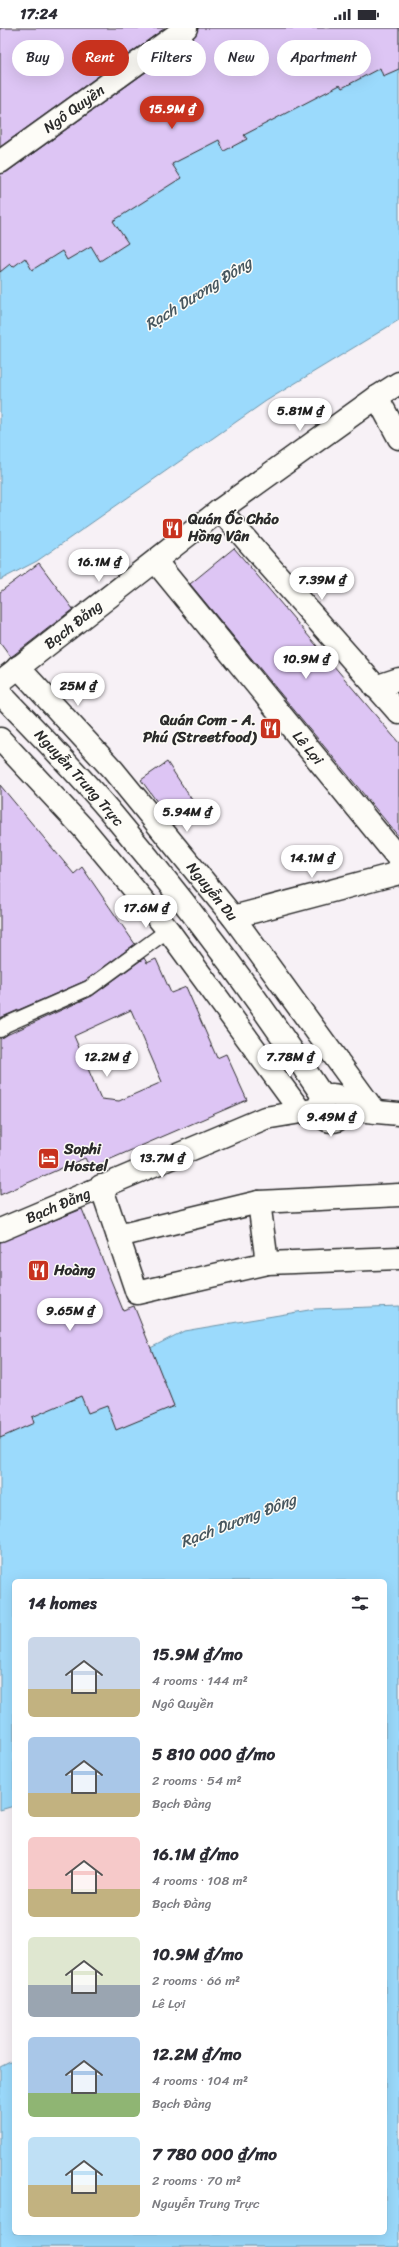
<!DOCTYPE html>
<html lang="en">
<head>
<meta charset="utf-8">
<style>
  :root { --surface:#fff; --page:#f7f7f7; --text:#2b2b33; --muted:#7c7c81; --accent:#c8321e }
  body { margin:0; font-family:Sriracha,sans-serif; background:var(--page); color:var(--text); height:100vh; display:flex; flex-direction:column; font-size:15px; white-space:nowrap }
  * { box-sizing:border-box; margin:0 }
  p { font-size:13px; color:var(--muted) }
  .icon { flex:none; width:22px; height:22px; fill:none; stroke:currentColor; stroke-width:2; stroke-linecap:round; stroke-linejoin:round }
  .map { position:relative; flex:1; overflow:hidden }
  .details { position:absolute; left:12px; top:1551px; width:375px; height:656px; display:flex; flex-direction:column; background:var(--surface); border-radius:6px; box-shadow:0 4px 16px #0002 }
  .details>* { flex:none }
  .top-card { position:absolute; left:12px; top:12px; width:375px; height:36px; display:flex; gap:8px }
  .price { position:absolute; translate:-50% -34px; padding:0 9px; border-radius:14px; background:#fff; color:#222; font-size:13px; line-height:26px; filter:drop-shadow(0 1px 2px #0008) }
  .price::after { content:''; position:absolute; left:50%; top:24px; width:12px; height:9px; margin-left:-6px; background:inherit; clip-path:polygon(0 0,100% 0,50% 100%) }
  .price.on { background:var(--accent); color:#fff }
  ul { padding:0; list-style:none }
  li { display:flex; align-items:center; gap:12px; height:100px; padding:0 16px }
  li span { display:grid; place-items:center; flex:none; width:112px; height:80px; border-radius:6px; color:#555 }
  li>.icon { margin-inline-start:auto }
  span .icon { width:48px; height:48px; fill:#fffc; stroke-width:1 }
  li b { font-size:17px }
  h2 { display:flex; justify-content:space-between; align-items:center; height:48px; padding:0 16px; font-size:17px }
  .chip { padding:0 14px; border-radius:18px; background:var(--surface); box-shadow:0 4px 16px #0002; font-size:14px; line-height:36px }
  .chip.on { background:var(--accent); color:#fff }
  .status { display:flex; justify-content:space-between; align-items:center; height:28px; padding:0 20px; background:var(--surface); direction:ltr }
  .status svg { height:11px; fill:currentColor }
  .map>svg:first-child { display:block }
  .water { fill:#9bdafc; stroke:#6e94a8 }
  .building { fill:#ddc5f4; stroke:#2b2b2b; fill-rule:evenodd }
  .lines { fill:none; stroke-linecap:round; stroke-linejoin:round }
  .lane-casing { stroke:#2b2b2b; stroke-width:17 }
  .street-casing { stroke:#2b2b2b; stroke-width:25 }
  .secondary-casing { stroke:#2b2b2b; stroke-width:25 }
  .lane { stroke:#fdfcf7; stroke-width:14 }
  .street { stroke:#fdfcf7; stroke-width:22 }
  .secondary { stroke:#fdfcf7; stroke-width:22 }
  .labels { text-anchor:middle; stroke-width:3; stroke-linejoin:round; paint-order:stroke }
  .street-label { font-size:15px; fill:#2b2b2b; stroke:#fdfcf7 }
  .poi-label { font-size:15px; font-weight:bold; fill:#2b2b2b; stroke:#fdfcf7; text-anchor:start }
  .water-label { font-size:16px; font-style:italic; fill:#47575f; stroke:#fdfcf7 }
</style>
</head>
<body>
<div class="status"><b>17:24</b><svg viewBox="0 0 49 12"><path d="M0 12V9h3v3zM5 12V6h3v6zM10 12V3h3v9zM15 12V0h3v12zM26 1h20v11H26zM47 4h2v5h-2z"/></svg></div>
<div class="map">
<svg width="399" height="2219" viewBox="0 0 399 2219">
  <rect width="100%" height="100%" fill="#f7f1f6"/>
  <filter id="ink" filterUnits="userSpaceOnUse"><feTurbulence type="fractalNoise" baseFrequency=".025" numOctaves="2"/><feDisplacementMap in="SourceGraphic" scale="8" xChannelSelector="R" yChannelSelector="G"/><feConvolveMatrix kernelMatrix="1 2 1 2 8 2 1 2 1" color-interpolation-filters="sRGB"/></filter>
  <g filter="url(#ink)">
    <!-- water -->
    <g class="water">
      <path d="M399 0V292L266 373 37 533 0 552V238Z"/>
      <path d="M399 1278V2219H0V2039L14 2032V2205H385V1553H14V1778L0 1782V1396L184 1303 315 1281Z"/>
    </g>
    <!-- building -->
    <g class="building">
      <path d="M0 0H165L0 119Z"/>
      <path d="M198 0H399V41L383 48 380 40 342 60 340 57 244 107 247 111 224 123 219 112 172 136 181 150 113 193 128 215 100 233 91 218 67 232 62 223 32 242 25 230 13 239 10 236 0 244V146L7 144 193 10Z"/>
      <path d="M234 520 399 715V809L190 556Z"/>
      <path d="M39 535 73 581 11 629 0 614V564Z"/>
      <path d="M167 734 198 781 174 797 141 752Z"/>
      <path d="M0 757 74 846 82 839 135 916 85 953 0 990Z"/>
      <path d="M144 930 147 935 156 931 171 965 186 959 217 1030 226 1026 247 1072 90 1140 85 1130 0 1167V1010L92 968ZM131 982 162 1054 119 1073 101 1071 74 1008Z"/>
      <path d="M82 1181 123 1282 134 1278 174 1378 116 1402 107 1378 88 1385 81 1368 32 1389 34 1395 0 1410V1214Z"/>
    </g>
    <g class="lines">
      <defs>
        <path id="lane" d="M0 1002 5 997 89 960 168 902"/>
        <g id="street">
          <path d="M377 369 399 410"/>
          <path d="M220 482 399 685"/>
          <path id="s1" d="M156 534 399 831"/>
          <path id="s2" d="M18 639 113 742 233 889 375 1084"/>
          <path id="s3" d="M0 654 220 482 377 369 399 355"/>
          <path d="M375 659 399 651"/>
          <path d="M0 711 83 800 168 902 301 1084"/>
          <path d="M233 889 399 845"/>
          <path d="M101 1158 137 1265 267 1235 399 1230"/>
          <path d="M259 1174 267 1235"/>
          <path id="s4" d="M0 1202 265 1090 319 1081"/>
          <path d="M118 1208 259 1174 399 1167"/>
        </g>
        <g id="secondary">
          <path id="s5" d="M0 134 186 0"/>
          <path id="s6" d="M0 665C38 705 78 745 113 787 189 877 259 972 324 1070"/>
          <circle cx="332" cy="1080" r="13"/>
          <path d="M345 1081 399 1086"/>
        </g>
      </defs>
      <!-- lane casing -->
      <use href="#lane" class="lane-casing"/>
      <!-- street casing -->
      <use href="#street" class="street-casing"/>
      <!-- secondary casing -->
      <use href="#secondary" class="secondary-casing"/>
      <!-- lane -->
      <use href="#lane" class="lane"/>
      <!-- street -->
      <use href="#street" class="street"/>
      <!-- secondary -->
      <use href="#secondary" class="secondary"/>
    </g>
  </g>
  <!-- icons -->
  <defs>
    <symbol id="restaurant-square" viewBox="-11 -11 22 22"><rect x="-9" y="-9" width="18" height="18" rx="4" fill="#c8321e" stroke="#fdfcf7"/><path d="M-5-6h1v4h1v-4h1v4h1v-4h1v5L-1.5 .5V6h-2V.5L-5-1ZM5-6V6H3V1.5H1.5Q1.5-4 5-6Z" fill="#fff"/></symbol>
    <symbol id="hotel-square" viewBox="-11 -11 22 22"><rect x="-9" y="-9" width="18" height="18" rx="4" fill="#c8321e" stroke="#fdfcf7"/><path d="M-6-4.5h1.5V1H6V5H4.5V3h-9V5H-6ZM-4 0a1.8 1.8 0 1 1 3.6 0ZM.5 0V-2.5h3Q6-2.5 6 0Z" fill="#fff"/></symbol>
  </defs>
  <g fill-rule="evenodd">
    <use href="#restaurant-square" x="160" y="488" width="25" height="25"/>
    <use href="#restaurant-square" x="258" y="688" width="25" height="25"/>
    <use href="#hotel-square" x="36" y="1118" width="25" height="25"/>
    <use href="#restaurant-square" x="26" y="1230" width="25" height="25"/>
  </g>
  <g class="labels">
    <!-- street labels -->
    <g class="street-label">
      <text dy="5" stroke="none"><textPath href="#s5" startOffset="91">Ngô Quyền</textPath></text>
      <text dy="5" stroke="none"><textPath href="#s3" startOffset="93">Bạch Đằng</textPath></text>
      <text dy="5" stroke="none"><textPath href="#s1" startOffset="240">Lê Lợi</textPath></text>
      <text dy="5" stroke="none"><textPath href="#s6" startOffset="116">Nguyễn Trung Trực</textPath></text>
      <text dy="5" stroke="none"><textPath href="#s2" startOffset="297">Nguyễn Du</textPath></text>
      <text dy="5" stroke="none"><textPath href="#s4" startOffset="63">Bạch Đằng</textPath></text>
    </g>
    <!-- poi labels -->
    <g class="poi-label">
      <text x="188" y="496">Quán Ốc Chảo<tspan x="188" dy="17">Hồng Vân</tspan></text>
      <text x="256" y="697" text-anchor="end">Quán Cơm - A.<tspan x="256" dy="17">Phú (Streetfood)</tspan></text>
      <text x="64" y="1126">Sophi<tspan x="64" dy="17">Hostel</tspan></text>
      <text x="54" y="1247">Hoàng</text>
    </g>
    <!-- water labels -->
    <g class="water-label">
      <text transform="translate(198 265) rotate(-32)" y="6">Rạch Dương Đông</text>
      <text transform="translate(238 1492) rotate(-21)" y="6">Rạch Dương Đông</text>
    </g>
  </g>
</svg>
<b class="price on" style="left:172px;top:102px">15.9M ₫</b>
<b class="price" style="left:300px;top:404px">5.81M ₫</b>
<b class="price" style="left:99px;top:555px">16.1M ₫</b>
<b class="price" style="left:322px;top:573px">7.39M ₫</b>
<b class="price" style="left:306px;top:652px">10.9M ₫</b>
<b class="price" style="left:78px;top:679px">25M ₫</b>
<b class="price" style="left:187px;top:805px">5.94M ₫</b>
<b class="price" style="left:312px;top:851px">14.1M ₫</b>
<b class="price" style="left:146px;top:901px">17.6M ₫</b>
<b class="price" style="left:107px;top:1050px">12.2M ₫</b>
<b class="price" style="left:290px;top:1050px">7.78M ₫</b>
<b class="price" style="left:331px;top:1110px">9.49M ₫</b>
<b class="price" style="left:162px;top:1151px">13.7M ₫</b>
<b class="price" style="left:70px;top:1304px">9.65M ₫</b>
<div class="top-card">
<a class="chip">Buy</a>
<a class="chip on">Rent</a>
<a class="chip">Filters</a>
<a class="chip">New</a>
<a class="chip">Apartment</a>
</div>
<section class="details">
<h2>14 homes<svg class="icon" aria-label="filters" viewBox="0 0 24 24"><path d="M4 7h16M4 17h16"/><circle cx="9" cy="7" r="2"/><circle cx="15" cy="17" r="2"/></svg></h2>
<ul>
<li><span style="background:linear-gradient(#c9d6e8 65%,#c2b280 0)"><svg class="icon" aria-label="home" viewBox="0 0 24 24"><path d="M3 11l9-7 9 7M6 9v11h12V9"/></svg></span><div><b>15.9M ₫/mo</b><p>4 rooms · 144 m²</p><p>Ngô Quyền</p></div></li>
<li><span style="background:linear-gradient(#a9c7e8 70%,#c2b280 0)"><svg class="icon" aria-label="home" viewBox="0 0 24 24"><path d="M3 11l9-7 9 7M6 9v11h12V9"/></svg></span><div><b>5 810 000 ₫/mo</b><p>2 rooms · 54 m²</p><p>Bạch Đằng</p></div></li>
<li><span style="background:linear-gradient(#f6c9c9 65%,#c2b280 0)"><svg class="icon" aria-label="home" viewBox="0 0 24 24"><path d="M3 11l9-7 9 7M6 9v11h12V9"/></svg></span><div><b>16.1M ₫/mo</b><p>4 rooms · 108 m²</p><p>Bạch Đằng</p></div></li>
<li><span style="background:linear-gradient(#dfe7d0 60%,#9aa5b1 0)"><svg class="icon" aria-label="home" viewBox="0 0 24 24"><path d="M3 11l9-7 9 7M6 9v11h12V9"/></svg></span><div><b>10.9M ₫/mo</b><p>2 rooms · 66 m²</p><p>Lê Lợi</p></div></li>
<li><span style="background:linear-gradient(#a9c7e8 70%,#8fb573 0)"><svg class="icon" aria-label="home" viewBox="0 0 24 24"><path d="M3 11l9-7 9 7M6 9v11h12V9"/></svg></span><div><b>12.2M ₫/mo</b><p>4 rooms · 104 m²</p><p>Bạch Đằng</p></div></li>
<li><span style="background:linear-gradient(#bfe0f5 60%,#c2b280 0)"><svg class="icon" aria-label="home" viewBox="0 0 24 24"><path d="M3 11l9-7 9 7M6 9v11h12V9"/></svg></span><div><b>7 780 000 ₫/mo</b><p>2 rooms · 70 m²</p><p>Nguyễn Trung Trực</p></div></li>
</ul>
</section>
</div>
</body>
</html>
